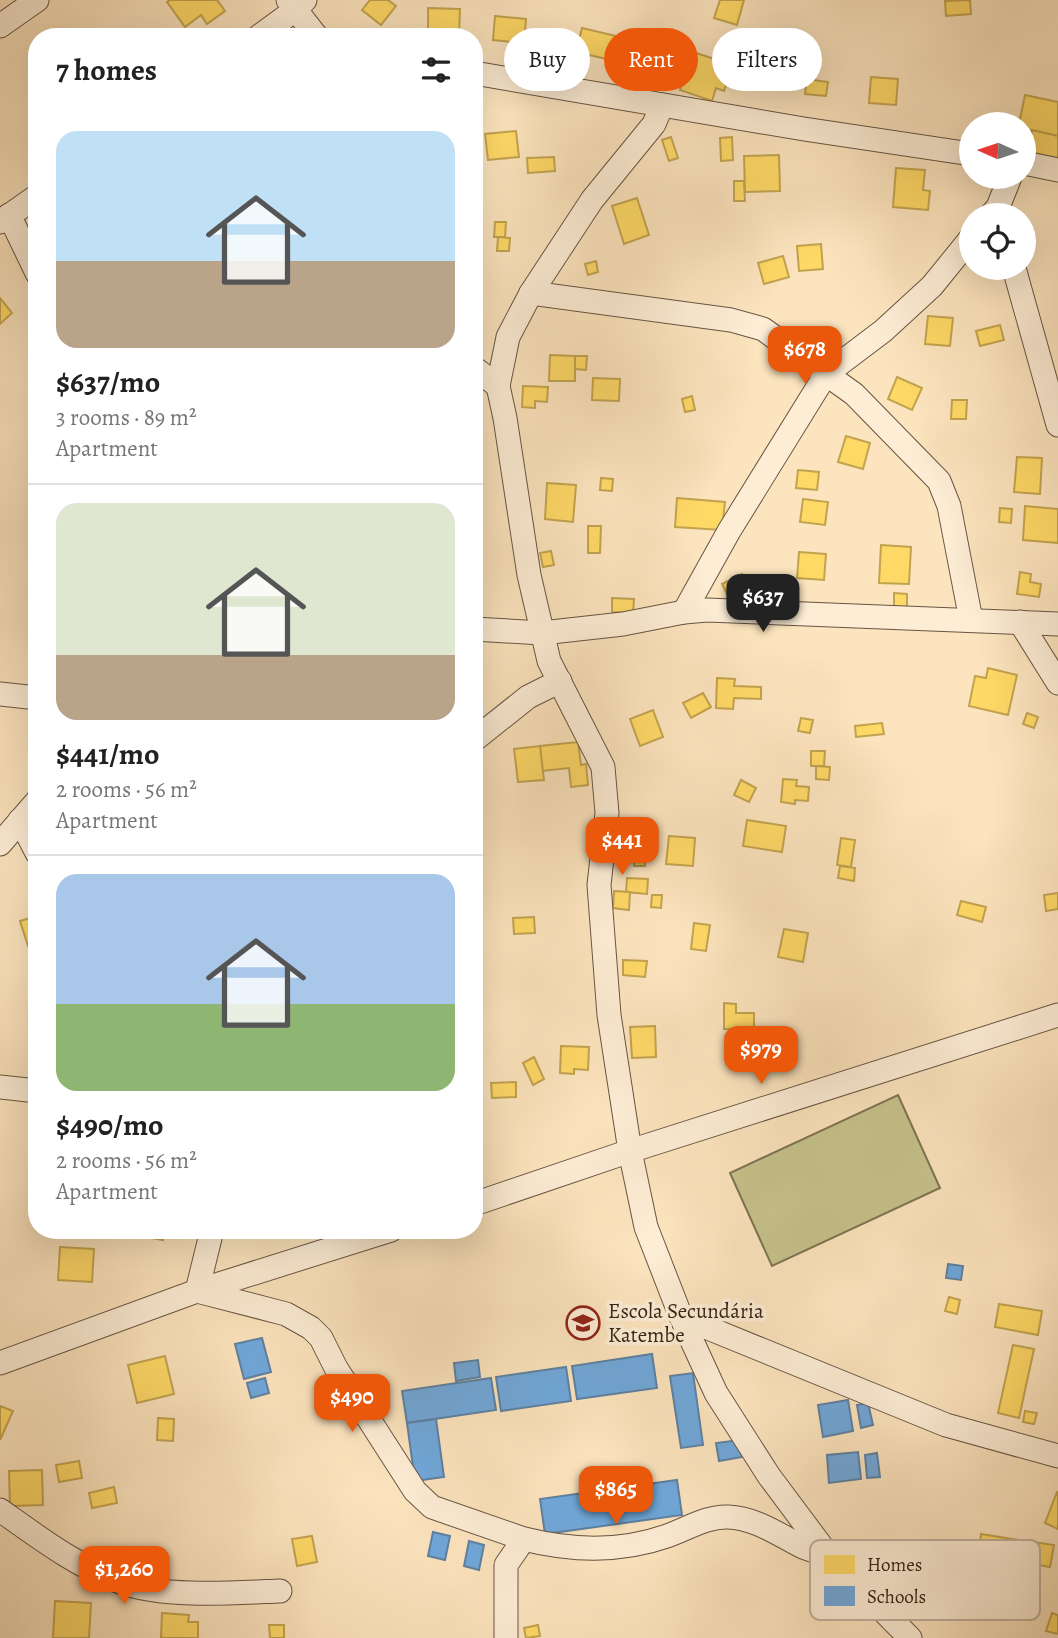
<!DOCTYPE html>
<html lang="en">
<head>
<meta charset="utf-8">
<style>
  :root { --surface:#fff; --page:#f6f6f6; --text:#222; --muted:#767676; --line:#e0e0e0; --accent:#ea580c }
  body { margin:0; font-family:Alegreya,serif; background:var(--page); color:var(--text); height:100vh; display:flex; flex-direction:column; font-size:26px; white-space:nowrap }
  * { box-sizing:border-box; margin:0 }
  p { font-size:23px; color:var(--muted) }
  .icon { flex:none; width:38px; height:38px; fill:none; stroke:currentColor; stroke-width:2; stroke-linecap:round; stroke-linejoin:round }
  .map { position:relative; flex:1; overflow:hidden }
  .details { position:absolute; left:28px; top:28px; width:455px; height:1211px; display:flex; flex-direction:column; background:var(--surface); border-radius:28px; box-shadow:0 7px 28px #0002 }
  .details>* { flex:none }
  .guide { position:absolute; left:504px; top:28px; width:448px; height:63px; display:flex; gap:14px }
  .needle { width:46px; rotate:273deg }
  .fabs { position:absolute; left:959px; top:112px; display:grid; gap:14px }
  .fabs a { display:grid; place-items:center; width:77px; height:77px; border-radius:50%; background:var(--surface); box-shadow:0 7px 28px #0002; font-size:35px }
  .price { position:absolute; translate:-50% -60px; padding:0 16px; border-radius:14px; background:var(--accent); color:#fff; font-size:23px; line-height:46px; filter:drop-shadow(0 2px 4px #0008) }
  .price::after { content:''; position:absolute; left:50%; top:42px; width:21px; height:16px; margin-left:-10px; background:inherit; clip-path:polygon(0 0,100% 0,50% 100%) }
  .price.on { background:#222; color:#fff }
  ul { padding:0; list-style:none }
  li { display:grid; align-content:center; gap:14px; height:371px; padding:0 28px }
  li+li { border-top:2px solid var(--line) }
  li span { display:grid; place-items:center; height:217px; border-radius:21px; color:#555 }
  li>.icon { margin-inline-start:auto }
  span .icon { width:126px; height:126px; fill:#fffc; stroke-width:1 }
  li b { font-size:30px }
  h2 { display:flex; justify-content:space-between; align-items:center; height:84px; padding:0 28px; font-size:30px }
  .chip { padding:0 24px; border-radius:32px; background:var(--surface); box-shadow:0 7px 28px #0002; font-size:24px; line-height:63px }
  .chip.on { background:var(--accent); color:#fff }
  .map>svg:first-child { display:block }
  .green { fill:#c6c28c; stroke:#7e7452; stroke-width:2 }
  .homes { fill:#ffd966; stroke:#c2a34f; stroke-width:2 }
  .schools { fill:#6fa8dc; stroke:#5e81a2; stroke-width:2 }
  .lines { fill:none; stroke-linecap:round; stroke-linejoin:round }
  .street-casing { stroke:#675542; stroke-width:25 }
  .street { stroke:#fdedd5; stroke-width:23 }
  .labels { text-anchor:middle; stroke-width:7; stroke-linejoin:round; paint-order:stroke }
  .poi-label { font-size:21px; fill:#352519; stroke:#fdedd5; text-anchor:start }
  .key { fill:#fdedd5; stroke:#c1b19d; stroke-width:2 }
  .key-label { font-size:19px; fill:#352519 }
</style>
</head>
<body>
<div class="map">
<svg width="1058" height="1638" viewBox="0 0 1058 1638">
  <rect width="100%" height="100%" fill="#fce4be"/>
  <filter id="stains"><feTurbulence type="fractalNoise" baseFrequency=".00286" numOctaves="4"/><feColorMatrix values="0 0 0 0 .2 0 0 0 0 .09 0 0 0 0 .02 0 0 0 .5 -.17"/></filter>
  <radialGradient id="worn" r=".72"><stop offset=".6" stop-color="#630" stop-opacity="0"/><stop offset="1" stop-color="#630" stop-opacity=".3"/></radialGradient>
  <!-- green -->
  <path class="green" d="M898 1095 940 1188 772 1266 730 1173Z"/>
  <!-- homes -->
  <g class="homes">
    <path d="M170 0H217L225 11 207 24 201 15 185 27 167 2Z"/>
    <path d="M370 0H388L396 6 381 25 362 10Z"/>
    <path d="M720 0H744L737 25 714 18Z"/>
    <path d="M970 0 971 14 946 16 945 1Z"/>
    <path d="M428 8 460 9 459 37H428Z"/>
    <path d="M495 16 526 19 524 43 493 40Z"/>
    <path d="M582 28 616 36 611 60 576 52Z"/>
    <path d="M638 36 677 49 664 88 625 75Z"/>
    <path d="M693 52 724 62 721 71 730 74 724 91 716 88 712 101 680 90Z"/>
    <path d="M871 77 898 79 896 105 869 103Z"/>
    <path d="M807 79 828 82 826 96 805 94Z"/>
    <path d="M1025 95 1058 102V136L1024 129V124H1019Z"/>
    <path d="M1032 130 1058 136V158L1028 152Z"/>
    <path d="M516 131 519 157 488 160 485 134Z"/>
    <path d="M671 137 678 158 669 161 662 140Z"/>
    <path d="M732 137 733 160 721 161 720 138Z"/>
    <path d="M779 155 780 191 745 192 744 156Z"/>
    <path d="M554 157 555 171 528 173 527 158Z"/>
    <path d="M896 168 925 170 923 190 930 191 928 210 893 207Z"/>
    <path d="M734 181H744L745 201H734Z"/>
    <path d="M637 198 649 235 624 244 612 206Z"/>
    <path d="M495 222H506L505 237H494Z"/>
    <path d="M498 237 510 238 509 251H497Z"/>
    <path d="M821 244 823 269 799 271 797 246Z"/>
    <path d="M783 256 789 277 764 284 758 263Z"/>
    <path d="M596 261 598 272 588 275 585 264Z"/>
    <path d="M0 298 12 313 0 324Z"/>
    <path d="M928 316 953 318 950 346 925 344Z"/>
    <path d="M1000 325 1004 340 980 346 976 331Z"/>
    <path d="M550 355 575 356V381H549Z"/>
    <path d="M575 356H587L586 370 575 369Z"/>
    <path d="M897 377 922 388 912 410 888 399Z"/>
    <path d="M593 378 620 379 619 401 592 400Z"/>
    <path d="M523 386 548 387 547 402 535 401V408L522 407Z"/>
    <path d="M692 396 695 410 685 412 682 399Z"/>
    <path d="M952 400H967L966 419H951Z"/>
    <path d="M846 436 870 443 863 469 838 462Z"/>
    <path d="M1017 457 1042 458 1040 494 1014 492Z"/>
    <path d="M798 470 819 472 817 490 796 488Z"/>
    <path d="M601 478 613 479 612 491 600 490Z"/>
    <path d="M547 483 576 485 573 522 545 519Z"/>
    <path d="M677 498 725 502 722 530 675 527Z"/>
    <path d="M803 499 828 502 825 525 800 522Z"/>
    <path d="M1025 506 1058 509V543L1023 540Z"/>
    <path d="M1000 508 1012 509 1011 523 999 522Z"/>
    <path d="M588 526H601L600 553H588Z"/>
    <path d="M881 545 911 547 909 584 879 583Z"/>
    <path d="M551 551 554 565 543 567 540 553Z"/>
    <path d="M799 552 826 554 824 580 797 578Z"/>
    <path d="M1020 572 1031 574 1030 582 1041 584 1039 597 1017 594Z"/>
    <path d="M742 574 755 600 735 610 722 584Z"/>
    <path d="M894 593 907 594V608H894Z"/>
    <path d="M612 598 634 599 633 613 612 612Z"/>
    <path d="M988 668 1017 675 1008 715 969 706 975 676 986 678Z"/>
    <path d="M717 678 735 679 734 686 761 687V699L734 698 733 709 716 708Z"/>
    <path d="M703 693 711 707 691 718 683 703Z"/>
    <path d="M653 710 663 737 640 746 630 719Z"/>
    <path d="M1027 713 1038 717 1034 728 1023 724Z"/>
    <path d="M801 718 813 720 810 733 798 731Z"/>
    <path d="M882 723 884 734 856 737 855 726Z"/>
    <path d="M578 742 581 765 586 764 588 785 571 787 569 768 542 771 540 746Z"/>
    <path d="M540 746 544 780 518 782 514 749Z"/>
    <path d="M811 751H825L824 766H811Z"/>
    <path d="M816 766 830 767 829 780 816 779Z"/>
    <path d="M783 779 797 780 796 786 809 787 808 801 795 800V804L781 802Z"/>
    <path d="M741 780 756 788 749 802 734 795Z"/>
    <path d="M747 820 786 826 782 852 743 846Z"/>
    <path d="M669 836 695 838 693 866 666 864Z"/>
    <path d="M841 838 855 840 851 867 837 865Z"/>
    <path d="M644 852 645 866H634V853Z"/>
    <path d="M840 866 855 868 854 881 838 878Z"/>
    <path d="M627 878 648 879 647 894 626 892Z"/>
    <path d="M614 891 630 892 629 910 613 908Z"/>
    <path d="M1058 893V909L1046 911 1044 895Z"/>
    <path d="M652 895H662L661 908 651 907Z"/>
    <path d="M961 901 986 907 982 922 957 915Z"/>
    <path d="M37 916V950L30 952 20 921Z"/>
    <path d="M534 917 535 933 514 934 513 918Z"/>
    <path d="M694 923 710 925 706 951 691 949Z"/>
    <path d="M784 929 808 933 803 962 778 957Z"/>
    <path d="M623 960 647 961 645 977 623 975Z"/>
    <path d="M724 1003 736 1004V1013H754V1030L724 1029Z"/>
    <path d="M655 1026 656 1057 632 1058 630 1027Z"/>
    <path d="M561 1046 589 1047 588 1070 574 1069V1074L560 1073Z"/>
    <path d="M534 1057 544 1079 533 1085 523 1063Z"/>
    <path d="M516 1082V1097L492 1098 491 1083Z"/>
    <path d="M152 1230H179L178 1237 164 1235 163 1240 151 1238Z"/>
    <path d="M60 1247 94 1249 92 1282 58 1280Z"/>
    <path d="M949 1297 960 1300 957 1314 945 1311Z"/>
    <path d="M999 1304 1042 1311 1038 1335 995 1327Z"/>
    <path d="M1013 1345 1034 1349 1019 1418 998 1413Z"/>
    <path d="M165 1356 174 1394 137 1403 128 1365Z"/>
    <path d="M0 1406 13 1411 0 1440Z"/>
    <path d="M1025 1411 1037 1413 1034 1424 1023 1422Z"/>
    <path d="M158 1418 174 1419 173 1441 157 1440Z"/>
    <path d="M79 1461 82 1478 59 1482 56 1465Z"/>
    <path d="M42 1470 43 1505 10 1506 9 1471Z"/>
    <path d="M114 1487 117 1503 92 1508 89 1493Z"/>
    <path d="M1057 1492 1058 1493V1529L1045 1523Z"/>
    <path d="M981 1534 1013 1539 1010 1560 978 1556Z"/>
    <path d="M312 1536 317 1562 297 1566 292 1539Z"/>
    <path d="M1013 1539 1054 1545 1050 1567 1010 1560Z"/>
    <path d="M55 1601 91 1603 89 1638H53Z"/>
    <path d="M162 1613 189 1615 188 1622H198V1638H161Z"/>
    <path d="M1052 1613 1058 1615V1634L1046 1631Z"/>
    <path d="M269 1625H284V1638H270Z"/>
    <path d="M538 1625 540 1636 526 1638 524 1628Z"/>
  </g>
  <!-- schools -->
  <g class="schools">
    <path d="M948 1264 963 1266 961 1280 946 1278Z"/>
    <path d="M262 1338 271 1372 244 1379 235 1344Z"/>
    <path d="M652 1354 657 1388 577 1399 572 1366Z"/>
    <path d="M478 1360 480 1377 456 1381 454 1363Z"/>
    <path d="M566 1367 571 1401 501 1411 496 1377Z"/>
    <path d="M693 1373 703 1445 681 1448 670 1376Z"/>
    <path d="M265 1378 269 1393 251 1398 247 1383Z"/>
    <path d="M491 1378 496 1410 407 1423 402 1391Z"/>
    <path d="M848 1400 853 1431 823 1437 818 1405Z"/>
    <path d="M868 1403 873 1425 861 1428 857 1405Z"/>
    <path d="M436 1419 444 1477 415 1481 407 1423Z"/>
    <path d="M739 1440 742 1457 719 1461 716 1443Z"/>
    <path d="M858 1452 861 1479 829 1483 827 1455Z"/>
    <path d="M877 1453 880 1477 867 1478 865 1455Z"/>
    <path d="M677 1480 682 1515 545 1534 540 1499Z"/>
    <path d="M433 1532 450 1536 445 1560 428 1556Z"/>
    <path d="M469 1541 484 1545 479 1570 464 1566Z"/>
  </g>
  <g class="lines">
    <defs>
      <g id="street">
        <path d="M288 0 317 37"/>
        <path d="M0 26 37 0"/>
        <path d="M258 37 295 10 305 0"/>
        <path d="M474 73 804 129 971 154"/>
        <path d="M662 105 654 124 592 200 531 293 508 337 498 386 505 418 529 575 549 661 603 767 607 813 599 885 609 1015 630 1151 646 1227 681 1317 716 1393 769 1476 828 1555 910 1638"/>
        <path d="M1024 163 1058 170"/>
        <path d="M9 215 37 273"/>
        <path d="M991 215 998 207 1010 177"/>
        <path d="M0 222 37 196"/>
        <path d="M1014 268 1058 425"/>
        <path d="M531 293 731 320 763 329 854 394 939 481 949 506 971 620"/>
        <path d="M474 368 498 386"/>
        <path d="M684 612 729 531 826 374 883 331 932 286 971 238"/>
        <path d="M1020 622 1058 683"/>
        <path d="M474 629 542 633 623 624 684 612 707 610 1058 624"/>
        <path d="M0 694 37 698"/>
        <path d="M474 740 528 697 560 681"/>
        <path d="M20 820 37 853"/>
        <path d="M0 844 37 801"/>
        <path d="M0 1087 37 1091"/>
        <path d="M474 1204 630 1151 1058 1015"/>
        <path d="M212 1230 197 1291 286 1314 311 1328 321 1338 336 1368 415 1491 432 1507 524 1539"/>
        <path d="M681 1317 946 1425 1058 1456"/>
        <path d="M0 1363 197 1291 391 1230"/>
        <path d="M0 1510C38 1537 76 1566 120 1582 164 1598 233 1593 280 1591"/>
        <path d="M506 1638V1565L524 1539C572 1551 619 1553 667 1536 687 1529 707 1516 728 1517 756 1518 779 1535 803 1547 811 1550 820 1553 828 1555"/>
      </g>
    </defs>
    <!-- street casing -->
    <use href="#street" class="street-casing"/>
    <!-- street -->
    <use href="#street" class="street"/>
  </g>
  <!-- icons -->
  <defs>
    <symbol id="school-ring" viewBox="-11 -11 22 22"><circle r="9.5" fill="#fdedd5" stroke="#8f2418" stroke-width="1.5"/><path d="M0-5L7-2L0 1L-7-2ZM-4 1L0 2.5L4 1V4Q0 6-4 4Z" fill="#8f2418"/></symbol>
  </defs>
  <g fill-rule="evenodd">
    <use href="#school-ring" x="564" y="1304" width="38" height="38"/>
  </g>
  <g class="labels">
    <!-- poi labels -->
    <g class="poi-label">
      <text x="608" y="1318">Escola Secundária<tspan x="608" dy="24">Katembe</tspan></text>
    </g>
  </g>
  <!-- legend -->
  <rect x="810" y="1540" width="230" height="80" rx="10" class="key"/>
  <rect x="824" y="1555" width="31" height="19" fill="#ffd966"/>
  <rect x="824" y="1586" width="31" height="20" fill="#6fa8dc"/>
  <g class="key-label">
    <text x="867" y="1571">Homes</text>
    <text x="867" y="1603">Schools</text>
  </g>
  <rect width="100%" height="100%" filter="url(#stains)"/>
  <rect width="100%" height="100%" fill="url(#worn)"/>
</svg>
<div class="fabs">
<a><svg class="needle" viewBox="-14 -14 28 28"><path d="M0-13l5 13h-10z" fill="#e53935"/><path d="M0 13l5-13h-10z" fill="#767676"/></svg></a>
<a><svg class="icon" aria-label="locate" viewBox="0 0 24 24"><circle cx="12" cy="12" r="6"/><path d="M12 2v4M12 18v4M2 12h4M18 12h4"/></svg></a>
</div>
<b class="price" style="left:805px;top:386px">$678</b>
<b class="price on" style="left:763px;top:634px">$637</b>
<b class="price" style="left:622px;top:877px">$441</b>
<b class="price" style="left:761px;top:1086px">$979</b>
<b class="price" style="left:352px;top:1434px">$490</b>
<b class="price" style="left:616px;top:1526px">$865</b>
<b class="price" style="left:124px;top:1606px">$1,260</b>
<div class="guide">
<a class="chip">Buy</a>
<a class="chip on">Rent</a>
<a class="chip">Filters</a>
</div>
<section class="details">
<h2>7 homes<svg class="icon" aria-label="filters" viewBox="0 0 24 24"><path d="M4 7h16M4 17h16"/><circle cx="9" cy="7" r="2"/><circle cx="15" cy="17" r="2"/></svg></h2>
<ul>
<li><span style="background:linear-gradient(#bfe0f5 60%,#b9a48a 0)"><svg class="icon" aria-label="home" viewBox="0 0 24 24"><path d="M3 11l9-7 9 7M6 9v11h12V9"/></svg></span><div><b>$637/mo</b><p>3 rooms · 89 m²</p><p>Apartment</p></div></li>
<li><span style="background:linear-gradient(#dfe7d0 70%,#b9a48a 0)"><svg class="icon" aria-label="home" viewBox="0 0 24 24"><path d="M3 11l9-7 9 7M6 9v11h12V9"/></svg></span><div><b>$441/mo</b><p>2 rooms · 56 m²</p><p>Apartment</p></div></li>
<li><span style="background:linear-gradient(#a9c7e8 60%,#8fb573 0)"><svg class="icon" aria-label="home" viewBox="0 0 24 24"><path d="M3 11l9-7 9 7M6 9v11h12V9"/></svg></span><div><b>$490/mo</b><p>2 rooms · 56 m²</p><p>Apartment</p></div></li>
</ul>
</section>
</div>
</body>
</html>
